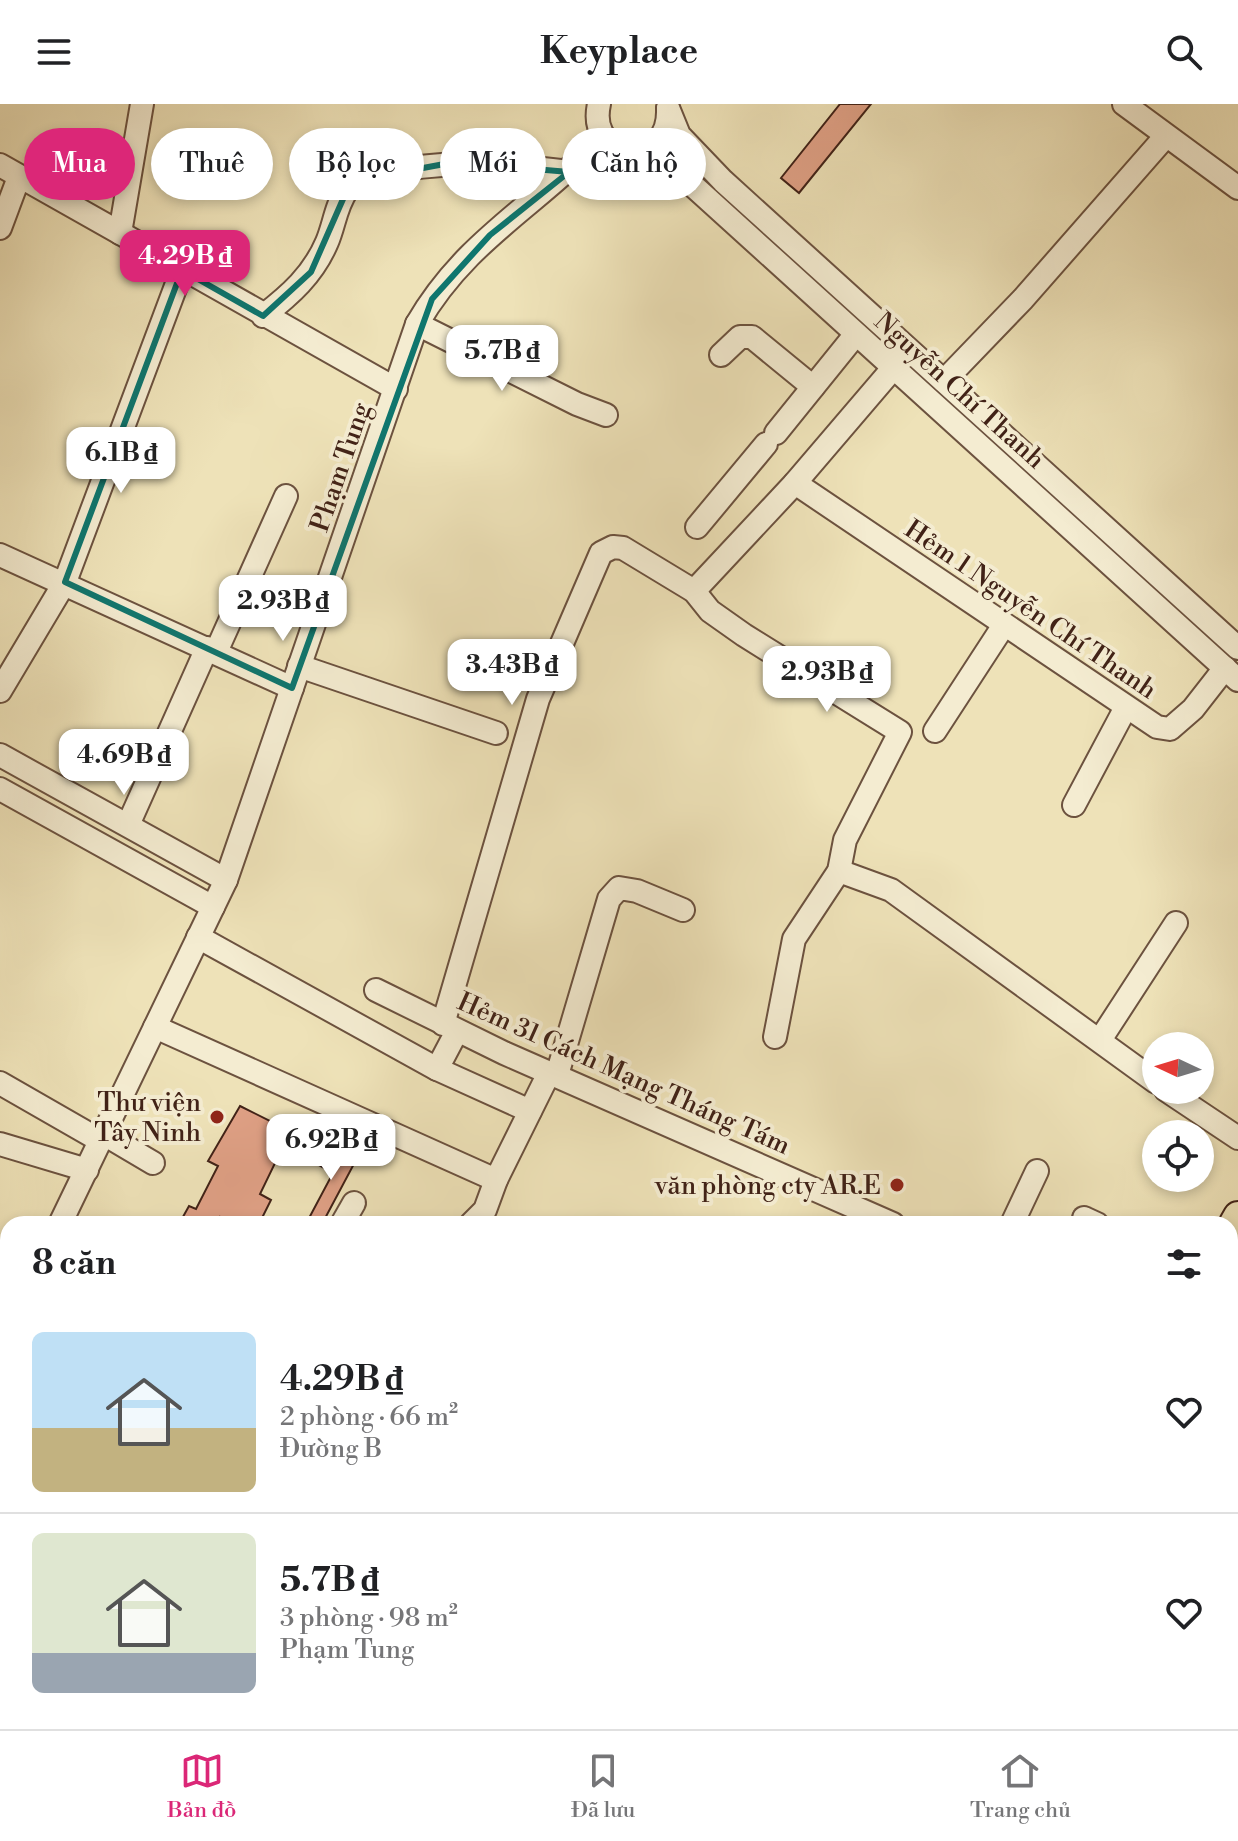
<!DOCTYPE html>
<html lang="vi">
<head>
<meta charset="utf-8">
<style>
  :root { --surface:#fff; --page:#f2f2f2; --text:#202124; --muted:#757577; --line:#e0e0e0; --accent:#db2777 }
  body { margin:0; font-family:"Libre Bodoni",serif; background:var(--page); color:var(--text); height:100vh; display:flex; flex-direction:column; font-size:30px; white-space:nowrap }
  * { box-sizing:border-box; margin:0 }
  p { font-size:26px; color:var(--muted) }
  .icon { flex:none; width:44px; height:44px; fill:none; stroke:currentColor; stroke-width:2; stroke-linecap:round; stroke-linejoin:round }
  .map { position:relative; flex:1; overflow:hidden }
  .details { position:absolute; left:0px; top:1112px; width:1238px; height:514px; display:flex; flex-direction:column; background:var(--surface); border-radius:24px 24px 0 0; box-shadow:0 4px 12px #0003 }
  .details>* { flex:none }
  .top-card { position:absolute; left:24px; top:24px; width:800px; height:72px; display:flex; gap:16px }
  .needle { width:52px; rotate:274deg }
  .fabs { position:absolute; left:1142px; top:928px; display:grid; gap:16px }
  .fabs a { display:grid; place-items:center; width:72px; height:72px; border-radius:50%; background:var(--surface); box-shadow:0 4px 12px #0003; font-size:40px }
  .price { position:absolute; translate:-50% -68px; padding:0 18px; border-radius:16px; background:#fff; color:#222; font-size:26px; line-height:52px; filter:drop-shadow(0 2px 4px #0008) }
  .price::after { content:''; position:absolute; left:50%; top:48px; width:24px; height:18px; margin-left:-12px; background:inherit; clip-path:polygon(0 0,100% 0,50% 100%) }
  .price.selected { background:var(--accent); color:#fff }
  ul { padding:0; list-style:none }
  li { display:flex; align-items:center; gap:24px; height:200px; padding:0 32px }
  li+li { border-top:2px solid var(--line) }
  li span { display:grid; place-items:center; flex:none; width:224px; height:160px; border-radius:12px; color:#555 }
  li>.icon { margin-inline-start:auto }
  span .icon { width:96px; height:96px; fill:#fffc; stroke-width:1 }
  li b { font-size:34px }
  h2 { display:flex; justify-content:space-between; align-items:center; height:96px; padding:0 32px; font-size:34px }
  .tag { padding:0 28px; border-radius:36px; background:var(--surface); box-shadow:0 4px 12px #0003; font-size:28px; line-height:72px }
  .tag.selected { background:var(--accent); color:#fff }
  header { display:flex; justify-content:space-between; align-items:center; height:104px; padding:0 32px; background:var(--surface); font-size:36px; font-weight:800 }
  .tabs { display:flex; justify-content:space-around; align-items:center; height:112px; border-top:2px solid var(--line); background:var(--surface); font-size:22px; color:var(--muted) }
  .tabs a { display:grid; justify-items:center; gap:4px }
  .tabs .selected { color:var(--accent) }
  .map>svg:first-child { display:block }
  .green { fill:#bbc28d; stroke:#7e7252; stroke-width:2 }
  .building { fill:#dfa085; stroke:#412217; stroke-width:2 }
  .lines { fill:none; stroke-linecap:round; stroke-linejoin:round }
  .minor-casing { stroke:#6c523f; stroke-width:26 }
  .major-casing { stroke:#412217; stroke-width:32 }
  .minor { stroke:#f4ecd1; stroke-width:22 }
  .major { stroke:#eee2b8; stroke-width:28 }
  .marked { fill:none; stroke:#0f766e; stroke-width:6; stroke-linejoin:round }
  .poi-dot { fill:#8f2418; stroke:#f4ecd1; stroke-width:3 }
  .labels { text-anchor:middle; stroke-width:8; stroke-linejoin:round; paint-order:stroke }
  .street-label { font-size:26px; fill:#412217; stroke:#f4ecd1 }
  .poi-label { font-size:26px; fill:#412217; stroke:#f4ecd1; text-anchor:end }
</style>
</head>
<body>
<header><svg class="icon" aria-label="menu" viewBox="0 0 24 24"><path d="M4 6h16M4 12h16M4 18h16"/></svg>Keyplace<svg class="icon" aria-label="search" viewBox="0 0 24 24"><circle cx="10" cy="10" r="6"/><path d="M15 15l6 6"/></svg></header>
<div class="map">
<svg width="1238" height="1625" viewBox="0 0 1238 1625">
  <rect width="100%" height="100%" fill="#eee2b8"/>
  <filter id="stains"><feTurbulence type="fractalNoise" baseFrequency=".0025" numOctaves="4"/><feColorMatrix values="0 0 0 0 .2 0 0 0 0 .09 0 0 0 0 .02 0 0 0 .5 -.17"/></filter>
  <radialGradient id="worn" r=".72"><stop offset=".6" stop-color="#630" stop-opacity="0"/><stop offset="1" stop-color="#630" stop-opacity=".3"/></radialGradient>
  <!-- green -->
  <path class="green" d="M220 1618H308L304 1625H216Z"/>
  <!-- building -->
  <g class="building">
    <path d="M840 0H871L799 89 781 74Z"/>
    <path d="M240 1002 286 1025 273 1050 278 1053 260 1090 271 1096 259 1120H233L220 1113 217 1120H179L189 1102 196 1105 218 1062 208 1057Z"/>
    <path d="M326 1042 355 1058 322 1120H317L308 1116 333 1069 317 1060Z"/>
  </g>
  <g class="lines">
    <defs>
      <g id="minor">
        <path d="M599 0C594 23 603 38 624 48 653 49 669 33 668 5"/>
        <path d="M1124 0 1238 84"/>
        <path d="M668 4 679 31 723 77 1238 544"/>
        <path d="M638 48 664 56 700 88 1238 576"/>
        <path d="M0 61 396 285"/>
        <path d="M0 124 19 73"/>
        <path d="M120 129 142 0"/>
        <path d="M263 212C290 191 313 171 327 138 334 122 336 101 347 86 354 76 368 74 379 71 443 54 504 60 569 68"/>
        <path d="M417 220 577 300 606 311"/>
        <path d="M721 251 740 233H752L813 283"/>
        <path d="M944 277 1023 195 1165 33"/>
        <path d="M776 329 856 230"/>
        <path d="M795 379 1157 623 1170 625 1193 605 1225 564"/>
        <path d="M697 423 766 340"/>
        <path d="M0 451 292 584"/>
        <path d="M694 487 795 379 901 255"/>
        <path d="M216 548 286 392"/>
        <path d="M299 562 496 629"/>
        <path d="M0 587 65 478 182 166"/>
        <path d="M935 627 1004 521"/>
        <path d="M0 651 226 776"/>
        <path d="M0 685 213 803"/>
        <path d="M1074 701 1125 605"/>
        <path d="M128 721 207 544"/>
        <path d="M839 767 891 786 1156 978"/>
        <path d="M198 833 437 965"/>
        <path d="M376 886 504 949 893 1120"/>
        <path d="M443 920 538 595 601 449 613 443 623 444 694 487 710 507 744 531 900 628 845 736 839 767 794 835 775 933"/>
        <path d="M155 923 496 1076"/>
        <path d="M457 927 437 965 530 1007"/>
        <path d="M1100 936 1176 819"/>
        <path d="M557 971 609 795 619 784 637 787 683 806"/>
        <path d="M0 979 101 1037"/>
        <path d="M1166 986 1238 1034"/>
        <path d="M104 1030 153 1059"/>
        <path d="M0 1040 87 1066"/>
        <path d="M1084 1114 1097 1120"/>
        <path d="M60 1120 226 776 417 220C466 135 538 101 603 32"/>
        <path d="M342 1120 354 1099"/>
        <path d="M471 1120 485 1106 496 1076 549 969"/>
        <path d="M1012 1120 1037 1067"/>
        <path d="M0 1245 8 1229"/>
        <path d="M0 1524 8 1512"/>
        <path d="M13 1618 25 1625"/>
        <path d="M400 1618 414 1625"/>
        <path d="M721 1618 728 1625"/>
        <path d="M1030 1618 1032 1625"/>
        <path d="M1185 1618 1187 1625"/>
        <path d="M169 1625 173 1618"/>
        <path d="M360 1625 364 1618"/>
        <path d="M589 1625 594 1618"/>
        <path d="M837 1625 841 1618"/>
      </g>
      <g id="major">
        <path d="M1230 1126 1238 1112"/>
        <path d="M1230 1164 1238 1149"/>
        <path d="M958 1625 962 1618"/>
        <path d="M985 1625 989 1618"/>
      </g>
    </defs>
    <!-- minor casing -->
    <use href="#minor" class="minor-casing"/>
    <!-- major casing -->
    <use href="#major" class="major-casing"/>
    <!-- minor -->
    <use href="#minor" class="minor"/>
    <!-- major -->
    <use href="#major" class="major"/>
  </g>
  <!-- marked area -->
  <path class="marked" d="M455 58 569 68 490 131 432 195 292 584 65 478 182 166 263 212 311 168 347 86 359 76Z"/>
  <!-- markers -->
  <g class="poi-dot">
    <circle cx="217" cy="1013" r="8"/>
    <circle cx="897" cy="1081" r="8"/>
  </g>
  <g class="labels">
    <!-- street labels -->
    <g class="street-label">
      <text transform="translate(960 286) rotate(42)" y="9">Nguyễn Chí Thanh</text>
      <text transform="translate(340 363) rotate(-71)" y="9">Phạm Tung</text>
      <text transform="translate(1031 505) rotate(34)" y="9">Hẻm 1 Nguyễn Chí Thanh</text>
      <text transform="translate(624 969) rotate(24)" y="9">Hẻm 31 Cách Mạng Tháng Tám</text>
    </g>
    <!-- poi labels -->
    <g class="poi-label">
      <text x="201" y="1007">Thư viện<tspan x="201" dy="30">Tây Ninh</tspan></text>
      <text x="881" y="1090">văn phòng cty AR.E</text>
    </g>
  </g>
  <rect width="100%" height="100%" filter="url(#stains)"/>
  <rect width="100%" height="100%" fill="url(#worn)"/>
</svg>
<div class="fabs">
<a><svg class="needle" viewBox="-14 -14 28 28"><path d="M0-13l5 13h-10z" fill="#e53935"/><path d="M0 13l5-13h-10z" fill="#757577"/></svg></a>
<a><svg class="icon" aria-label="locate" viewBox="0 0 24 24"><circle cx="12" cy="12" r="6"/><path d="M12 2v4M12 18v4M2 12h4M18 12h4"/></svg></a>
</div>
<b class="price selected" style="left:185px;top:194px">4.29B ₫</b>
<b class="price" style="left:502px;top:289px">5.7B ₫</b>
<b class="price" style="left:121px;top:391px">6.1B ₫</b>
<b class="price" style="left:283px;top:539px">2.93B ₫</b>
<b class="price" style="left:512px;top:603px">3.43B ₫</b>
<b class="price" style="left:827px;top:610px">2.93B ₫</b>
<b class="price" style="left:124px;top:693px">4.69B ₫</b>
<b class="price" style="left:331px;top:1078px">6.92B ₫</b>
<div class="top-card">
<a class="tag selected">Mua</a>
<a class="tag">Thuê</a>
<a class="tag">Bộ lọc</a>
<a class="tag">Mới</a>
<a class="tag">Căn hộ</a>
</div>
<section class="details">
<h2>8 căn<svg class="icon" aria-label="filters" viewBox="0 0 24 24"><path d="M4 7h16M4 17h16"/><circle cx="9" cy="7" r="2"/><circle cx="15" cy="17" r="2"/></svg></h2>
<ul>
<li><span style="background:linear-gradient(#bfe0f5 60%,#c2b280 0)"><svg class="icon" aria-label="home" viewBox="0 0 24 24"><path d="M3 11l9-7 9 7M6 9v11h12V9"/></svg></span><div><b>4.29B ₫</b><p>2 phòng · 66 m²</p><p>Đường B</p></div><svg class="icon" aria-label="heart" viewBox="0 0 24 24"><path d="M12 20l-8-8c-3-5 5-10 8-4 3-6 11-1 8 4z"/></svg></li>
<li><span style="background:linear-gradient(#dfe7d0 75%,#9aa5b1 0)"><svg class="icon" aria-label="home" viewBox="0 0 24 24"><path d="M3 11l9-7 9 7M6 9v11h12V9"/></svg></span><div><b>5.7B ₫</b><p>3 phòng · 98 m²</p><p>Phạm Tung</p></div><svg class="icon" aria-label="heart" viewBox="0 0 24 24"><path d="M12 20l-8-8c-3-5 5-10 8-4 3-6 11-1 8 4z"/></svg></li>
</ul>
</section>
</div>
<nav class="tabs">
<a class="selected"><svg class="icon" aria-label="map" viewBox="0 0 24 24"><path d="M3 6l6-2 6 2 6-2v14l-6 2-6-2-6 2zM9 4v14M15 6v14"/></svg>Bản đồ</a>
<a><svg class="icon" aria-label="saved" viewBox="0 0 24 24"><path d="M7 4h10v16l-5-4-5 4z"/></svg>Đã lưu</a>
<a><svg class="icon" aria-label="home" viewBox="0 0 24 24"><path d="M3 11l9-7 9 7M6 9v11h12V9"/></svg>Trang chủ</a>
</nav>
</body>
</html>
